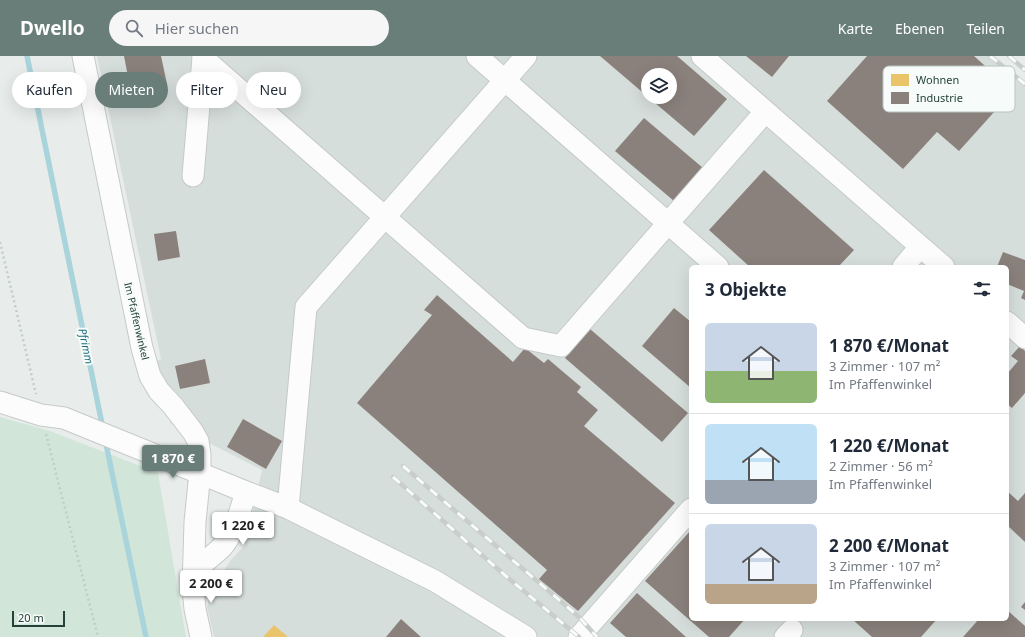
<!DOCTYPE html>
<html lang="de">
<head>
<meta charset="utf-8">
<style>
  :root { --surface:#fff; --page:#f6f6f7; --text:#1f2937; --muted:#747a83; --line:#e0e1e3; --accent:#697e78 }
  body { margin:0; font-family:"Noto Sans",sans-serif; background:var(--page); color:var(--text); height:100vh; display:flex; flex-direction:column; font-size:15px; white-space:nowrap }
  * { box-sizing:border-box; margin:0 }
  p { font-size:13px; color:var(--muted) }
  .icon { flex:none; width:22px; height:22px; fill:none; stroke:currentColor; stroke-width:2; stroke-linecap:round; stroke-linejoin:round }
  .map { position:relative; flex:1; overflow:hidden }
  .sheet { position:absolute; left:689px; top:209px; width:320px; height:356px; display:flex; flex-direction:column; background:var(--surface); border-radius:6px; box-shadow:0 4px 16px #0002 }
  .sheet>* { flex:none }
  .hud { position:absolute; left:12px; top:16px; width:380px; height:36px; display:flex; gap:8px }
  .controls { position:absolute; left:641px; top:12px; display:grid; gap:8px }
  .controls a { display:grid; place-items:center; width:36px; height:36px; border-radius:50%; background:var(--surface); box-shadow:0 4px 16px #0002; font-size:20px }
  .scale { position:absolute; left:12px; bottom:10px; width:53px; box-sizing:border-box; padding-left:4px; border:2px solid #24423a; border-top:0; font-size:11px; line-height:14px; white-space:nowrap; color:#24423a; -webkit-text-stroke:3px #f7fbf9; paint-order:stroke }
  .price { position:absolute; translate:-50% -34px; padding:0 9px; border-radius:4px; background:#fff; color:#222; font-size:13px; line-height:26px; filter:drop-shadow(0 1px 2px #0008) }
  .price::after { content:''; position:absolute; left:50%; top:24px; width:12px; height:9px; margin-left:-6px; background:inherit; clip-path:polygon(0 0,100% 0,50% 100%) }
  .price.current { background:var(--accent); color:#fff }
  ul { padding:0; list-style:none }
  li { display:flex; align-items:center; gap:12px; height:100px; padding:0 16px }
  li+li { border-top:1px solid var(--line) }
  li span { display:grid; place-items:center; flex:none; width:112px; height:80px; border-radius:6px; color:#555 }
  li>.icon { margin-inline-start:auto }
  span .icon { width:48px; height:48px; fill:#fffc; stroke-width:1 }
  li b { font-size:17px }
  h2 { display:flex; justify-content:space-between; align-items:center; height:48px; padding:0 16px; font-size:17px }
  .chip { padding:0 14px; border-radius:18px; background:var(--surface); box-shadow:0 4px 16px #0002; font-size:14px; line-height:36px }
  .chip.current { background:var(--accent); color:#fff }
  header { display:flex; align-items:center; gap:24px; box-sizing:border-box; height:56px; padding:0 20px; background:var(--accent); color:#fff }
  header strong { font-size:19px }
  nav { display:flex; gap:22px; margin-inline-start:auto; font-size:14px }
  .search { width:280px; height:36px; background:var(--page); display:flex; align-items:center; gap:10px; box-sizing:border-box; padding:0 14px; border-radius:22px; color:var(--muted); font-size:15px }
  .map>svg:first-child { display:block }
  .built { fill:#d6dedb; fill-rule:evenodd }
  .green { fill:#d1e6d8 }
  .homes { fill:#e9c46a }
  .industry { fill:#8a817c }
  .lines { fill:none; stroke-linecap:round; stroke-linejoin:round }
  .stream { stroke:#a9d4db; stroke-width:5.5 }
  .minor-casing { stroke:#c5cac8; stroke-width:23 }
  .path { stroke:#c3ccca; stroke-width:2.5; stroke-dasharray:2 3; stroke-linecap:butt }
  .minor { stroke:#fcfcfc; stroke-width:21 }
  .rail-casing { stroke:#c9cdcc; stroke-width:4.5 }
  .rail { stroke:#f7fbf9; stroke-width:3; stroke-dasharray:9; stroke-linecap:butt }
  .labels { text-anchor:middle; stroke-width:4; stroke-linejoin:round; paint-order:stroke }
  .street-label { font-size:10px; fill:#24423a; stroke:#f7fbf9 }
  .water-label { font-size:11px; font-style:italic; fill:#1c6f80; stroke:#f7fbf9 }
  .key { fill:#f7fbf9; stroke:#b8c4c0; stroke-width:1 }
  .key-label { font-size:11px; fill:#24423a }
</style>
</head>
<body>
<header>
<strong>Dwello</strong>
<div class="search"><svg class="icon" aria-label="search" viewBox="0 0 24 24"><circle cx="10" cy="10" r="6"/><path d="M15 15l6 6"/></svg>Hier suchen</div>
<nav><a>Karte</a><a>Ebenen</a><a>Teilen</a></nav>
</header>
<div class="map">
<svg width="1025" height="581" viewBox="0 0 1025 581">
  <rect width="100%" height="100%" fill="#e8edeb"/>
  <!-- built -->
  <path class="built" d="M97 0H993L1025 26V581H214L207 551 212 534 230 505 245 489 262 414 170 367 169 360 141 312 161 303ZM648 19H670V41H648ZM691 211H1007V563H691Z"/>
  <!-- green -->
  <path class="green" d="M0 361 50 375 158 417 186 581H0Z"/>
  <!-- homes -->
  <path class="homes" d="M274 569 288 581H263Z"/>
  <!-- industry -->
  <g class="industry">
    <path d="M124 0H161L167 28 131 36Z"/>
    <path d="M600 0H677L727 43 694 80 648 41H670V19H648V41Z"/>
    <path d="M746 0H789L772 21Z"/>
    <path d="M867 0H974L1013 35 959 95 937 76 903 113 827 45Z"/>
    <path d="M644 62 703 112 674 145 615 95Z"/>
    <path d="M764 114 854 194 839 210 840 211H750L709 174Z"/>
    <path d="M176 175 180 201 158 205 154 178Z"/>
    <path d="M1003 196 1025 204V244L1021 242 1024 235 1007 228V211H997Z"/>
    <path d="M437 239 513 306 525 292 544 307 548 303 581 331 577 336 598 354 584 370 675 447 578 555 539 523 547 514 357 347 432 259 424 254Z"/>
    <path d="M674 252 691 266V332L642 290Z"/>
    <path d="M590 273 688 357 662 386 565 302Z"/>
    <path d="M1020 290 1025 295V337L1012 352 1007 348V318L1018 305 1011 300Z"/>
    <path d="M205 303 210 327 180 333 175 310Z"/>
    <path d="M243 363 282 385 266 413 227 391Z"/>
    <path d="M1007 435 1018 445 1025 437V486L1007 469Z"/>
    <path d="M691 474V563H745L729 581H709L645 525Z"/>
    <path d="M637 537 686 581H626L610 567Z"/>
    <path d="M1025 546V554L1021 551Z"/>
    <path d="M1007 554 1025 570V581H963L979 563H1007Z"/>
    <path d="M401 563 421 581H386Z"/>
    <path d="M852 563H937L921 581H872Z"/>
  </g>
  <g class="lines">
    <!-- stream -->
    <g class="stream">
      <path d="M27 0 103 373"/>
      <path d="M105 383 146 581"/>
    </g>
    <defs>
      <g id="minor">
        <path d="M83 0 142 292 150 320 159 335 173 350 193 376 198 385 200 399V416L195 466 193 532 195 553 201 581"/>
        <path d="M205 0 203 2 523 282 561 290 765 56"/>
        <path d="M477 0 718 211"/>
        <path d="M702 0 944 211"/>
        <path d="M193 120 203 2"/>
        <path d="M903 211 920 191"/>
        <path d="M1007 266 1025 282"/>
        <path d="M0 346 41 359 64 362 246 436 288 452 435 525 526 581"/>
        <path d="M288 452 306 251 526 0"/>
        <path d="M194 516C202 507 213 500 222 491 235 476 240 455 246 436"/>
        <path d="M579 581 691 453"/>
        <path d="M785 581 792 574"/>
      </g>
    </defs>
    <!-- minor casing -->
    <use href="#minor" class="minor-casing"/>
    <!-- path -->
    <g class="path">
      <path d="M0 186 36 338"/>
      <path d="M46 378 98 581"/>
    </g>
    <!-- minor -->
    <use href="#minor" class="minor"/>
    <defs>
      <g id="rail">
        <path d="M990 0 1025 28"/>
        <path d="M1009 0 1025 14"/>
        <path d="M403 410 579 561 597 581"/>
        <path d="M393 421 507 521 579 581"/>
      </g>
    </defs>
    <!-- rail casing -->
    <use href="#rail" class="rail-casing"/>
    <!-- rail -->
    <use href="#rail" class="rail"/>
  </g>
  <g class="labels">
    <!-- street labels -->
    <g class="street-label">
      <text transform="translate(137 265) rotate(77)" y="4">Im Pfaffenwinkel</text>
    </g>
    <!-- water labels -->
    <g class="water-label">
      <text transform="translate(86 290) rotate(78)" y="4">Pfrimm</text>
    </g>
  </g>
  <!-- legend -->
  <rect x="883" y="10" width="132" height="46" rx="6" class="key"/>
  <rect x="891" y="18" width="18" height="12" fill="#e9c46a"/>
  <rect x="891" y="36" width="18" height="12" fill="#8a817c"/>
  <g class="key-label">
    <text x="916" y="28">Wohnen</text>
    <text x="916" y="46">Industrie</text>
  </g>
</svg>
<div class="controls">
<a><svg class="icon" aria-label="layers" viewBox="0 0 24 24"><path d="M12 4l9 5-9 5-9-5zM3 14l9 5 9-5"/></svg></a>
</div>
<div class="scale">20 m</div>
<b class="price current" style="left:173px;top:423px">1 870 €</b>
<b class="price" style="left:243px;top:490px">1 220 €</b>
<b class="price" style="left:211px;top:548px">2 200 €</b>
<div class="hud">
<a class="chip">Kaufen</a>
<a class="chip current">Mieten</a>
<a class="chip">Filter</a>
<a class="chip">Neu</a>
</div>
<section class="sheet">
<h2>3 Objekte<svg class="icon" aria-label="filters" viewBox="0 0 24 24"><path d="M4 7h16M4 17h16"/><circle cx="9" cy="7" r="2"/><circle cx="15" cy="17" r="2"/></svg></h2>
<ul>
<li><span style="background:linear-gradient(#c9d6e8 60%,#8fb573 0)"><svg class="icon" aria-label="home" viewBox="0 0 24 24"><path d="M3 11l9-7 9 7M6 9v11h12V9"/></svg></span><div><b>1 870 €/Monat</b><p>3 Zimmer · 107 m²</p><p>Im Pfaffenwinkel</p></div></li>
<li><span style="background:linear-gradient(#bfe0f5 70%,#9aa5b1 0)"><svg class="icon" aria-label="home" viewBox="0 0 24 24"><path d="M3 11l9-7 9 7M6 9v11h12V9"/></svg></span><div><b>1 220 €/Monat</b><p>2 Zimmer · 56 m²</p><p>Im Pfaffenwinkel</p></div></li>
<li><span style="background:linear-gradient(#c9d6e8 75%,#b9a48a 0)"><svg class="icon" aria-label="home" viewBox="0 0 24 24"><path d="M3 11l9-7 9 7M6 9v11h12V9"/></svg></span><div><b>2 200 €/Monat</b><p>3 Zimmer · 107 m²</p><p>Im Pfaffenwinkel</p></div></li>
</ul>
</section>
</div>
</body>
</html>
